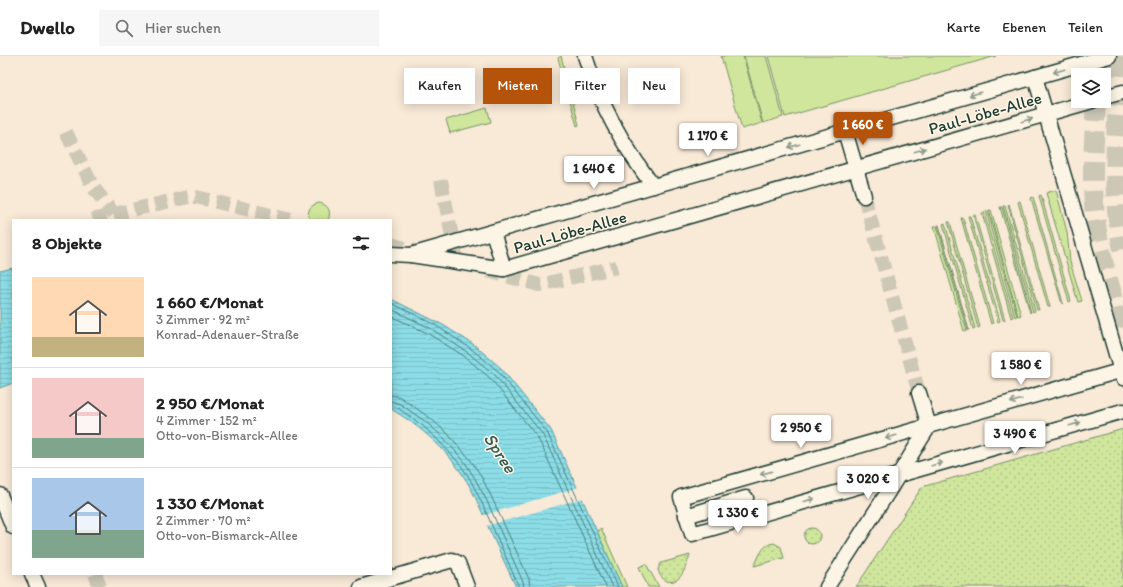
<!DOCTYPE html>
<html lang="de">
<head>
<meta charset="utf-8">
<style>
  :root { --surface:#fff; --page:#f6f6f6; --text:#222; --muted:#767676; --line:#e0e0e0; --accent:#b45309 }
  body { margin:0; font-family:Itim,sans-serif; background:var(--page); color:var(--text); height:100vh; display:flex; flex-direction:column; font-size:15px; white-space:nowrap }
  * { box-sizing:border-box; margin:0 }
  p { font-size:13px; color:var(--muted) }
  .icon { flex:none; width:22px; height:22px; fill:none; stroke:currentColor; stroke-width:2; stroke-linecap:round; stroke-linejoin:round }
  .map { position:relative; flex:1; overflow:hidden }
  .side { position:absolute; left:12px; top:163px; width:380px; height:356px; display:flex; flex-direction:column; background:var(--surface); border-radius:0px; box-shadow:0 2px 10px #0003 }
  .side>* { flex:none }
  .top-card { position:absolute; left:404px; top:12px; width:380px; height:36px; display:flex; gap:8px }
  .fabs { position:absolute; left:1071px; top:12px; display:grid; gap:8px }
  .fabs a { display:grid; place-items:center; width:40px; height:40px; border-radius:0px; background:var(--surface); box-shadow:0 2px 10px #0003; font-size:20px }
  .price { position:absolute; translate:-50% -34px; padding:0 9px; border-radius:4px; background:#fff; color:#222; font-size:13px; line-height:26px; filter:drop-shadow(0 1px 2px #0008) }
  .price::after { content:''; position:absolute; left:50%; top:24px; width:12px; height:9px; margin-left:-6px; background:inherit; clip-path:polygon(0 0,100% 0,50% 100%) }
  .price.active { background:var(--accent); color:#fff }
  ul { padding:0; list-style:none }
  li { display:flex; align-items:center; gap:12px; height:100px; padding:0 20px }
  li+li { border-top:1px solid var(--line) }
  li span { display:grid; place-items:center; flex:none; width:112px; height:80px; border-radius:0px; color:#555 }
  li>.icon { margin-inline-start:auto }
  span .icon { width:48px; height:48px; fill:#fffc; stroke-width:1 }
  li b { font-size:17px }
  h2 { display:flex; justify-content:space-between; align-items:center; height:48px; padding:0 20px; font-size:17px }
  .tag { padding:0 14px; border-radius:0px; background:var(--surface); box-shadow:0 2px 10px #0003; font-size:14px; line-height:36px }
  .tag.active { background:var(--accent); color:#fff }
  header { display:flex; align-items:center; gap:24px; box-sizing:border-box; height:56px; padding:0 20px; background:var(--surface); border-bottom:1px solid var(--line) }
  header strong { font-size:19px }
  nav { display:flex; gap:22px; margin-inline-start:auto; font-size:14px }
  .search { width:280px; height:36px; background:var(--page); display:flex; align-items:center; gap:10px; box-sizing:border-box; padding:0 14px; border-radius:0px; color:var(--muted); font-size:15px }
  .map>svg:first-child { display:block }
  .grass { fill:#cfe69c; stroke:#779268 }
  .park { fill:url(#park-dots); stroke:#779268 }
  .water { fill:url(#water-rules); stroke:#609d9f }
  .pier { fill:#f9e9d7 }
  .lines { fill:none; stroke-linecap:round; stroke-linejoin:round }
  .shore { stroke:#4b7d7c; stroke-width:1 }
  .minor-tunnel { stroke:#cdc7b6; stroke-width:14; stroke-dasharray:14 7; stroke-linecap:butt }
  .highway-tunnel { stroke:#cdc7b6; stroke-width:20; stroke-dasharray:20 10; stroke-linecap:butt }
  .minor-casing { stroke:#1f3d34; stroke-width:17 }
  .minor { stroke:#fcf5e5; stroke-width:14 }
  .oneway { stroke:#8e998c }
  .labels { text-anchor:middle; stroke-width:3; stroke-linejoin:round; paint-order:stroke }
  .street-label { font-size:17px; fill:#1f3d34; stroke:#fcf5e5 }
  .water-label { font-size:18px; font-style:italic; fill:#355d58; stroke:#fcf5e5 }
</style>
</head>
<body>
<header>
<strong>Dwello</strong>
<div class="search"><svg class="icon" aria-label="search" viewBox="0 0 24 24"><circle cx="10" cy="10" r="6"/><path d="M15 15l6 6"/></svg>Hier suchen</div>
<nav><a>Karte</a><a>Ebenen</a><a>Teilen</a></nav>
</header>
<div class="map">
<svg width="1123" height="531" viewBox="0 0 1123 531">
  <defs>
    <pattern id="park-dots" width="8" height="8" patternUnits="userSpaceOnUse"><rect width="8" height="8" fill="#cfe69c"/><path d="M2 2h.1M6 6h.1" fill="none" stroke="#b1c687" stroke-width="1.8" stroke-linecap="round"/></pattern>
    <pattern id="water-rules" width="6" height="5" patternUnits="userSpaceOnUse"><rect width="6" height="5" fill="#8cdde7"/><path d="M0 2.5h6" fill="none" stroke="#78bfc7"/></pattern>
  </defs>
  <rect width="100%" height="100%" fill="#f9e9d7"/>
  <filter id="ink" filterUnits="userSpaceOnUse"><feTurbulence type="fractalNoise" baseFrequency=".025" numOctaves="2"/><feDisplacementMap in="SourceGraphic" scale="8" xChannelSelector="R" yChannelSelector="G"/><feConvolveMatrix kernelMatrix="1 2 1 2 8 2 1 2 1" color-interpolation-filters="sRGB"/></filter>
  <g filter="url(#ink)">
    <!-- grass -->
    <g class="grass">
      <path d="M561 0 579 69 577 70 558 2Z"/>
      <path d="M721 0H743L762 67 742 73Z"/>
      <path d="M744 0H766L783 61 763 67Z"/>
      <path d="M768 0H996L785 61Z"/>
      <path d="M487 52 491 66 450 77 446 64Z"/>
      <path d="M1056 134 1067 176 1070 206 1082 245 1078 246 1046 137Z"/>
      <path d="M1041 139 1071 245 1069 246 1039 140Z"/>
      <path d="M1033 141 1063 247 1062 248 1031 142Z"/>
      <path d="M1020 145 1050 251H1048L1018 146Z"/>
      <path d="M319 147C328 148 332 156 328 164H310C306 155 310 149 319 147Z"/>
      <path d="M1009 148 1039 254H1037L1008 149Z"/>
      <path d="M1003 150H1005L1035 255 1033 256Z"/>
      <path d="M1000 151H1002L1031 256 1030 257Z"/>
      <path d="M989 154H991L1021 259 1018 260Z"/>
      <path d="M986 155H988L1017 260 1015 261Z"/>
      <path d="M984 156 1013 261 1011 262 982 157Z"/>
      <path d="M973 159H975L1005 264H1003Z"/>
      <path d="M968 160H970L1000 265 998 266Z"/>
      <path d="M961 162H963L993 267 991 268Z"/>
      <path d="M948 166H950L980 271 978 272Z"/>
      <path d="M945 167 975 272 973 273 943 168Z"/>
      <path d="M938 169H939L969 274H968Z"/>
      <path d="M934 170H937L967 275H964Z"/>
      <path d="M601 472 627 531H622L597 475Z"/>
      <path d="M646 508 659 531H648L639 511Z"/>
    </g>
    <!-- park -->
    <g class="park">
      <path d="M1123 373V531H856L922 431Z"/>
      <circle cx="812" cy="480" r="8"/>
      <path d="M774 487 781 491 784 502 754 510C759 501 762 488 774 487Z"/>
      <path d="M690 499C686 509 682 529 667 525 662 523 659 519 658 513L661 507Z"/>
    </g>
    <!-- water -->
    <g class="water">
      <path d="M13 212V327L0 332V215Z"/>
      <path d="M391 243 443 269 473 288 501 312 551 374 622 531H516C507 512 498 492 489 473 480 451 471 429 457 411 440 387 416 368 391 353Z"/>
    </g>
    <!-- pier -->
    <path class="pier" d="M579 431 584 442 486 470 481 460Z"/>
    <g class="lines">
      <!-- shore -->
      <g class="shore">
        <path d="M391 247 432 267 470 292 498 315 547 376 618 531"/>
        <path d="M391 253 430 272 467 296 495 319 543 379 612 531"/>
        <path d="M391 260 427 277 464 300 491 323 538 382 606 531"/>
        <path d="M391 339 400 341 430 362 447 377 469 402 480 418 492 442 529 523 530 531"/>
        <path d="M391 345 400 348 426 366 443 381 464 405 474 421 487 445 523 526 524 531"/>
        <path d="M391 350 398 352 423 370 439 385 460 408 470 423 482 447 519 531"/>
      </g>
      <!-- minor-tunnel -->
      <g class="minor-tunnel">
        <path d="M66 76 93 131 114 158"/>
        <path d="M441 124 457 206"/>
        <path d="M864 140 919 337"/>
        <path d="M93 164 114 158 192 140 291 164"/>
        <path d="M391 188 421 197"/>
        <path d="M488 215 539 229 617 211"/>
        <path d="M95 518 100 531"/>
      </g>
      <!-- highway-tunnel -->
      <g class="highway-tunnel">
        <path d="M1121 0C1118 64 1109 130 1123 193"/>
        <path d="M1098 19 1099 0"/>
        <path d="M1096 45C1094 88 1090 132 1097 175 1102 208 1113 241 1123 272"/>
      </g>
      <defs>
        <g id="minor">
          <path d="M585 0C601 51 622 87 653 130"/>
          <path d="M1035 21 1123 322"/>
          <path d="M1104 41 1123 36"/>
          <path d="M845 75 864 140"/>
          <path d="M493 176 504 213 1092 45"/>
          <path d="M391 198 411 199 504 213"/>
          <path d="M411 199 1109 0"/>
          <path d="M1123 314 681 441 692 478 1123 355"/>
          <path d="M0 439 13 471"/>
          <path d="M686 460 746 442"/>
          <path d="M32 518 38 531"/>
          <path d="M361 531 452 504 458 507 467 531"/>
          <path d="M827 531 888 436 929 370 919 337"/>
        </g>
      </defs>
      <!-- minor casing -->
      <use href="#minor" class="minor-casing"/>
      <!-- minor -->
      <use href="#minor" class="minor"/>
    </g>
    <!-- one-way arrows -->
    <defs><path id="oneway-shaft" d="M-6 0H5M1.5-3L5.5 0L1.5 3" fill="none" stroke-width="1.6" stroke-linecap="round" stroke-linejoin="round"/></defs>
    <g class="oneway">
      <use href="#oneway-shaft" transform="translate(1059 15) rotate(164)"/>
      <use href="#oneway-shaft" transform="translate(975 38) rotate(164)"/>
      <use href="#oneway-shaft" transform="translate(1027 64) rotate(-16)"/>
      <use href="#oneway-shaft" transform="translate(794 90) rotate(164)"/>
      <use href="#oneway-shaft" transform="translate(920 94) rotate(-16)"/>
      <use href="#oneway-shaft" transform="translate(1016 345) rotate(164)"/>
      <use href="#oneway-shaft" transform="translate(1075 368) rotate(-16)"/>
      <use href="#oneway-shaft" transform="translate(891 381) rotate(164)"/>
      <use href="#oneway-shaft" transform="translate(937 408) rotate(-16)"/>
      <use href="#oneway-shaft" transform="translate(766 417) rotate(164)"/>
      <use href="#oneway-shaft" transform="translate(809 444) rotate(-16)"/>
    </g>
  </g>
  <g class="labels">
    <!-- street labels -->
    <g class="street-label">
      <text transform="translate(985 57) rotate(-16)" y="6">Paul-Löbe-Allee</text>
      <text transform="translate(570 176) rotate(-16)" y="6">Paul-Löbe-Allee</text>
    </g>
    <!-- water labels -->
    <g class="water-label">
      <text transform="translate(500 397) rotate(57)" y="6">Spree</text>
    </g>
  </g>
</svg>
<div class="fabs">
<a><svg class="icon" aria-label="layers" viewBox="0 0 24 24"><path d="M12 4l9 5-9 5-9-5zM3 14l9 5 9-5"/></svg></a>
</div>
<b class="price active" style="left:863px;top:90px">1 660 €</b>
<b class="price" style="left:708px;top:101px">1 170 €</b>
<b class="price" style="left:594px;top:134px">1 640 €</b>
<b class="price" style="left:1021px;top:330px">1 580 €</b>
<b class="price" style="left:801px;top:393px">2 950 €</b>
<b class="price" style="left:1015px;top:399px">3 490 €</b>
<b class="price" style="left:868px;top:444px">3 020 €</b>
<b class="price" style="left:738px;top:478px">1 330 €</b>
<div class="top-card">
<a class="tag">Kaufen</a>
<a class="tag active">Mieten</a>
<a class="tag">Filter</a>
<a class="tag">Neu</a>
</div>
<section class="side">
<h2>8 Objekte<svg class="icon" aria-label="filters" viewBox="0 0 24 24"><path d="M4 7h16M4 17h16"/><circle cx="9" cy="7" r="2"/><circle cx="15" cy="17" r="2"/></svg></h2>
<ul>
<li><span style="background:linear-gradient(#ffd9b3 75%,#c2b280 0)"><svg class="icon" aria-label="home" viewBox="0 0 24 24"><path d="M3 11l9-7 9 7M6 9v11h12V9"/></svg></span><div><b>1 660 €/Monat</b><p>3 Zimmer · 92 m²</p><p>Konrad-Adenauer-Straße</p></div></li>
<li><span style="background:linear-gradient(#f6c9c9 75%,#7fa58c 0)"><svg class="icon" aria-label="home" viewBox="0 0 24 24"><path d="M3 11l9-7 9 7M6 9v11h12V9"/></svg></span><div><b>2 950 €/Monat</b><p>4 Zimmer · 152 m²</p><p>Otto-von-Bismarck-Allee</p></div></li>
<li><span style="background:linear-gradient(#a9c7e8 65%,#7fa58c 0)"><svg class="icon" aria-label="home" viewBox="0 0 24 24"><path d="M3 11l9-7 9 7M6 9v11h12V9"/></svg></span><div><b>1 330 €/Monat</b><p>2 Zimmer · 70 m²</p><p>Otto-von-Bismarck-Allee</p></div></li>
</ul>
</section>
</div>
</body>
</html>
